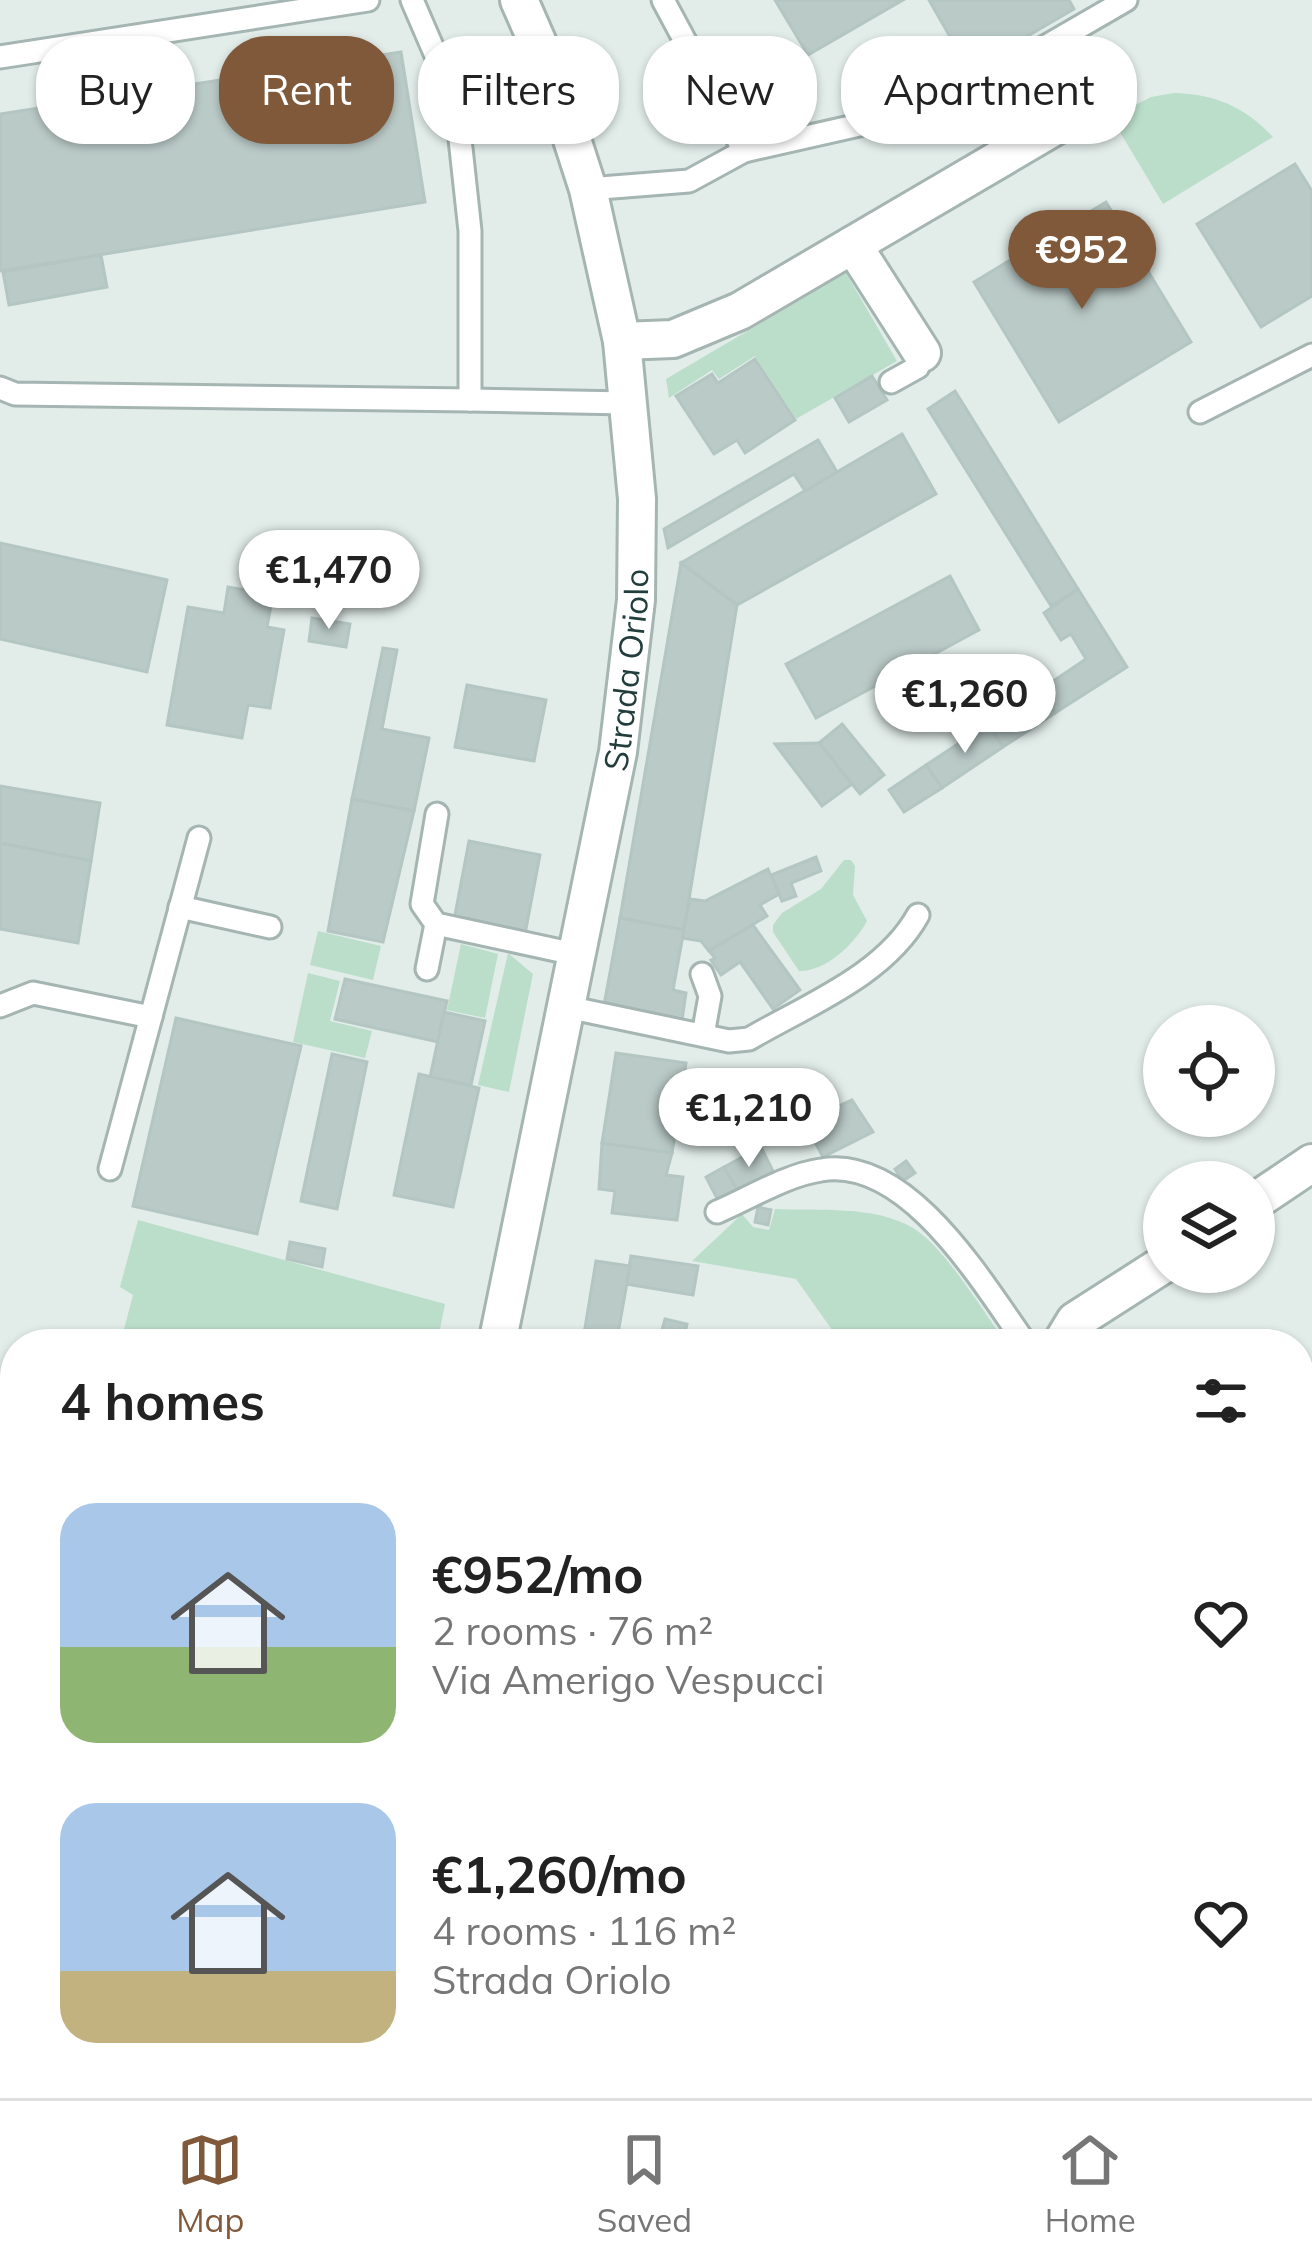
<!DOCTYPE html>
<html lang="en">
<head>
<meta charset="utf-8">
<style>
  :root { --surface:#fff; --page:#f2f2f2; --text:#222; --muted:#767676; --line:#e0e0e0; --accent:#80593b }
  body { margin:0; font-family:Mulish,sans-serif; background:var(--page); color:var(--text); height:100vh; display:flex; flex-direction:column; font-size:45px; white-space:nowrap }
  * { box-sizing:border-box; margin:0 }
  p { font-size:39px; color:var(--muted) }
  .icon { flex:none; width:66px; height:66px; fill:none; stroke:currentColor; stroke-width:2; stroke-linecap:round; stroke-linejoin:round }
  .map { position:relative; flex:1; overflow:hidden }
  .panel { position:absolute; left:0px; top:1329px; width:1314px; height:771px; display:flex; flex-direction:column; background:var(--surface); border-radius:48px 48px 0 0; box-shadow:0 3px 9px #0004 }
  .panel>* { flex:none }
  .top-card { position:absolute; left:36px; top:36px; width:1242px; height:108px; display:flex; gap:24px }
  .fabs { position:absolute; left:1143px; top:1005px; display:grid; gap:24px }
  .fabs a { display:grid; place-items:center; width:132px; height:132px; border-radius:50%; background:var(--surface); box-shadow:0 3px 9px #0004; font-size:60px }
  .price { position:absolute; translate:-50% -102px; padding:0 27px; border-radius:42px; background:#fff; color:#222; font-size:39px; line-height:78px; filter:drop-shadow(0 3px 6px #0008) }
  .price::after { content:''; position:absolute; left:50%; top:72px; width:36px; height:27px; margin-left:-18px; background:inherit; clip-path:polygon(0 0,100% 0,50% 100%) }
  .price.current { background:var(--accent); color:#fff }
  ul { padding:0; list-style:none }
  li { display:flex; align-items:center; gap:36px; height:300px; padding:0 60px }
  li span { display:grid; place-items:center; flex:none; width:336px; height:240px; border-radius:36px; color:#555 }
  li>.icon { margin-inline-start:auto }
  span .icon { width:144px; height:144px; fill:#fffc; stroke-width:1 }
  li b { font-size:51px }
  h2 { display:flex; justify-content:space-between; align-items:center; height:144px; padding:0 60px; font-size:51px }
  .tag { padding:0 42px; border-radius:48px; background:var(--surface); box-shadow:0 3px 9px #0004; font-size:42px; line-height:108px }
  .tag.current { background:var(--accent); color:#fff }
  .dock { display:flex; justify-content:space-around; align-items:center; height:168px; border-top:3px solid var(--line); background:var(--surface); font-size:33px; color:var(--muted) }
  .dock a { display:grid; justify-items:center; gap:6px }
  .dock .current { color:var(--accent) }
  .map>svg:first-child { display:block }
  .green { fill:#bbdecb }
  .building { fill:#bacac7; stroke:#b4c6c2; stroke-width:3 }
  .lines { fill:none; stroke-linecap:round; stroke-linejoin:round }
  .service-casing { stroke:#a5b5b2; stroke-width:27 }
  .minor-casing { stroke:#a5b5b2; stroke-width:42 }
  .tertiary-casing { stroke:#a5b5b2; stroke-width:42 }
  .service { stroke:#fff; stroke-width:21 }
  .minor { stroke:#fff; stroke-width:36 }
  .tertiary { stroke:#fff; stroke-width:36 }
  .labels { text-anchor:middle; stroke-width:9; stroke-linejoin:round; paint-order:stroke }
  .street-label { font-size:33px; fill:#223e3c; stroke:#f3f9f7 }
</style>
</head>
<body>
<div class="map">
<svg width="1312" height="2098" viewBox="0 0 1312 2098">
  <rect width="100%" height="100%" fill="#e2edea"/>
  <!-- green -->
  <g class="green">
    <path d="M1174 93C1215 94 1245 107 1273 137L1163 204 1111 117 1151 97Z"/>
    <path d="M846 273 897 361 796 419 755 356 719 379 712 370 669 398 666 379Z"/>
    <path d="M844 860H851L855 866 853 895 867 921C855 944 825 972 799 971L773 932V925L782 913 821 889Z"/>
    <path d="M318 931 381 946 373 980 310 965Z"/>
    <path d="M461 944 498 954 485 1018 447 1010Z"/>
    <path d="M508 953 533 974 509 1092 478 1085Z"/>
    <path d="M308 973 340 981 330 1021 372 1031 365 1058 293 1042Z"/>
    <path d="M775 1209C818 1211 875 1205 913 1228 945 1247 983 1312 1007 1344H842L796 1279 692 1261 742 1214 753 1227 769 1230Z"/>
    <path d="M138 1220 445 1304 437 1344H120L133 1295 120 1287Z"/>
  </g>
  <!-- building -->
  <g class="building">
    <path d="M775 0H903L808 55Z"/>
    <path d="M929 0H1069L1074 9 969 70Z"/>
    <path d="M401 52 425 202 0 271V114Z"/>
    <path d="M1295 164 1312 191V296L1261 327 1197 224Z"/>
    <path d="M1106 202 1191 342 1059 422 974 282Z"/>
    <path d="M101 255 107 287 9 305 3 272Z"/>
    <path d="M755 359 795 420 745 453 737 440 714 454 676 396 712 374 718 383Z"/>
    <path d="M872 376 887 400 849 422 835 398Z"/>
    <path d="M955 391 1078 589 1051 606 928 409Z"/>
    <path d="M902 434 936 494 737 605 681 563Z"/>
    <path d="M818 440 837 472 805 491 794 474 668 548 664 529Z"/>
    <path d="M0 543 167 580 147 672 0 639Z"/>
    <path d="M681 563 737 605 684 930 620 918Z"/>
    <path d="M950 576 979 630 816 718 786 664Z"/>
    <path d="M228 587 273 595 267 627 284 630 270 708 248 705 242 738 167 725 188 607 224 613Z"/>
    <path d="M1078 589 1127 667 1055 713 1040 690 1086 659 1071 634 1061 640 1044 613Z"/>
    <path d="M312 618 350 624 346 647 309 641Z"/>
    <path d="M383 648 397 650 382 729 429 738 414 811 352 799Z"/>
    <path d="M467 685 546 700 534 761 455 747Z"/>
    <path d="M1040 690 1055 713 1003 747 988 724Z"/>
    <path d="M842 724 884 775 860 794 819 743Z"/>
    <path d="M988 724 1003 747 942 788 926 765Z"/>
    <path d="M819 743 852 784 822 806 775 744Z"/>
    <path d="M926 765 942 788 904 812 889 790Z"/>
    <path d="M0 786 100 803 91 861 0 843Z"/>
    <path d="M352 799 414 811 383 942 328 931Z"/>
    <path d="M469 841 540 855 525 934 454 920Z"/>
    <path d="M0 843 91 861 78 943 0 929Z"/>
    <path d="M816 857 821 871 791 883 796 896 782 901 771 875Z"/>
    <path d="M768 869 779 894 760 905 767 916 709 951 701 941 682 938 690 899 705 901Z"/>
    <path d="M620 918 684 930 673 990 686 993 682 1020 604 1005Z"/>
    <path d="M753 925 800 990 773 1009 740 962 721 975 711 960 715 958 709 951Z"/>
    <path d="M345 979 447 1001 438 1042 335 1019Z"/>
    <path d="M444 1012 485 1021 471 1085 430 1077Z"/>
    <path d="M176 1018 301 1046 257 1234 133 1206Z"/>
    <path d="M616 1053 686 1063 672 1153 602 1143Z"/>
    <path d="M332 1054 367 1062 337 1209 301 1201Z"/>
    <path d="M419 1074 479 1088 453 1207 394 1195Z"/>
    <path d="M852 1100 873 1132 823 1157 804 1122Z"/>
    <path d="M602 1143 672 1153 666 1175 683 1177 677 1220 612 1213 615 1191 599 1189Z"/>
    <path d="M761 1147 774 1173 738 1192 724 1167Z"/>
    <path d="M906 1161 915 1173 903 1181 895 1169Z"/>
    <path d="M724 1167 738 1192 719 1202 706 1177Z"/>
    <path d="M758 1207 771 1210 768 1225 755 1222Z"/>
    <path d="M290 1242 325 1249 322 1267 287 1259Z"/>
    <path d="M631 1256 698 1266 693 1295 626 1284Z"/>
    <path d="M596 1261 630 1266 617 1339 584 1334Z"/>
    <path d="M665 1319 687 1324 682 1344 659 1341Z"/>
    <path d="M0 1438 15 1442V1710L0 1706Z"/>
    <path d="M1312 1675V1710L1299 1693V1685Z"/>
    <path d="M808 2085H1023L1004 2098H789Z"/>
    <path d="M266 2086 288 2091 286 2098H263Z"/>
  </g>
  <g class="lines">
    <defs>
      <g id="service">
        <path d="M663 0 744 151 943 106 1126 0"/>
        <path d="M0 57 368 0"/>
        <path d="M588 189 689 181 744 151"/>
        <path d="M891 382 918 367 922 353"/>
        <path d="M0 388 15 394 470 400V231L456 102 412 0"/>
        <path d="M470 400 627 403"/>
        <path d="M1200 412 1312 355"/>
        <path d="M437 814 422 904 436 924 579 955"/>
        <path d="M180 907 270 927"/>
        <path d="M427 969 436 924"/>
        <path d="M702 974 710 996 703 1035"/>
        <path d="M0 1006 33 993 151 1017"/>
        <path d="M567 1007 729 1041 749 1039C807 1005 885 975 918 915"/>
        <path d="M110 1169 199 838"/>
        <path d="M717 1212C750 1198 786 1175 821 1170 908 1155 983 1284 1026 1344"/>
        <path d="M0 1402 15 1406"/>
        <path d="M0 1853 15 1858"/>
        <path d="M1244 2085 1248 2098"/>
        <path d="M1064 2098 1082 2085"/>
      </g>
      <g id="minor">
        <path d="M853 245 922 353"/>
        <path d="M622 341 673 339 740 311 1071 117"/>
        <path d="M1254 1202 1312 1163"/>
        <path d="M1061 1344 1075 1321 1164 1264"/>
        <path d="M1299 1731 1312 1749"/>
        <path d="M668 2098 683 2085"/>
      </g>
      <g id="tertiary">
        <path id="s1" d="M497 1344 618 752 636 600 637 499 622 341 588 189 550 71 519 0"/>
        <path d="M366 2098 367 2085"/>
      </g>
    </defs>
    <!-- service casing -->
    <use href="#service" class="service-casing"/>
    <!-- minor casing -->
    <use href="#minor" class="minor-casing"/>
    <!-- tertiary casing -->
    <use href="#tertiary" class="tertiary-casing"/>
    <!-- service -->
    <use href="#service" class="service"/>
    <!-- minor -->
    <use href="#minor" class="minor"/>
    <!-- tertiary -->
    <use href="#tertiary" class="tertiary"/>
  </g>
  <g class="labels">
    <!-- street labels -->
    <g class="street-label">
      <text dy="12" stroke="none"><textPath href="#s1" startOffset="687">Strada Oriolo</textPath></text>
    </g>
  </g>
</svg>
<div class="fabs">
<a><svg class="icon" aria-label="locate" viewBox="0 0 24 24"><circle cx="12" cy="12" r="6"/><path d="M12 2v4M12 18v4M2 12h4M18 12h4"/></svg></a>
<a><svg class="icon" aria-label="layers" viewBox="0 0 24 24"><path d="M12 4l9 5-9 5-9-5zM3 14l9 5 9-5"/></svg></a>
</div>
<b class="price current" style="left:1082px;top:312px">€952</b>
<b class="price" style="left:329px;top:632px">€1,470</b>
<b class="price" style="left:965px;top:756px">€1,260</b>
<b class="price" style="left:749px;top:1170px">€1,210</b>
<div class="top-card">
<a class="tag">Buy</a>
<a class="tag current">Rent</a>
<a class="tag">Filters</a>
<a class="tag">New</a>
<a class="tag">Apartment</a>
</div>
<section class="panel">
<h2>4 homes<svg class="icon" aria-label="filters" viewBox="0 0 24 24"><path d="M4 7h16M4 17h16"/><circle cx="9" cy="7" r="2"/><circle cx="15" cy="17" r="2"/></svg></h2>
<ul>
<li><span style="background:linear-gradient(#a9c7e8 60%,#8fb573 0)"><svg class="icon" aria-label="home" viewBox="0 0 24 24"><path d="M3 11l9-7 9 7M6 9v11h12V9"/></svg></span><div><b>€952/mo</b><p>2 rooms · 76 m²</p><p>Via Amerigo Vespucci</p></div><svg class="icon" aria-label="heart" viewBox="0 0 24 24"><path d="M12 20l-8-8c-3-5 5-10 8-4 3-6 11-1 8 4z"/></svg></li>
<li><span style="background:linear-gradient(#a9c7e8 70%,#c2b280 0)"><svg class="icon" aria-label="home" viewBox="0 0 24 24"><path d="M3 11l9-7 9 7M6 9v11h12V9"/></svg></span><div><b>€1,260/mo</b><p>4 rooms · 116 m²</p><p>Strada Oriolo</p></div><svg class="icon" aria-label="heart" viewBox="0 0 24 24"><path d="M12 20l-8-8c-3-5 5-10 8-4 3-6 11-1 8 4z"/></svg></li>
</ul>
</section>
</div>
<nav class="dock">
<a class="current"><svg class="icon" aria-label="map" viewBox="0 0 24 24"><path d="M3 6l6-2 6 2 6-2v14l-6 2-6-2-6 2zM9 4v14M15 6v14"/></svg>Map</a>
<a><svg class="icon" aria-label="saved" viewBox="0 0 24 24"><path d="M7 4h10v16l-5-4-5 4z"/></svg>Saved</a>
<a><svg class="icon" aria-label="home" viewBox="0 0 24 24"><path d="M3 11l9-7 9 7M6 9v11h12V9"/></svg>Home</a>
</nav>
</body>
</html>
